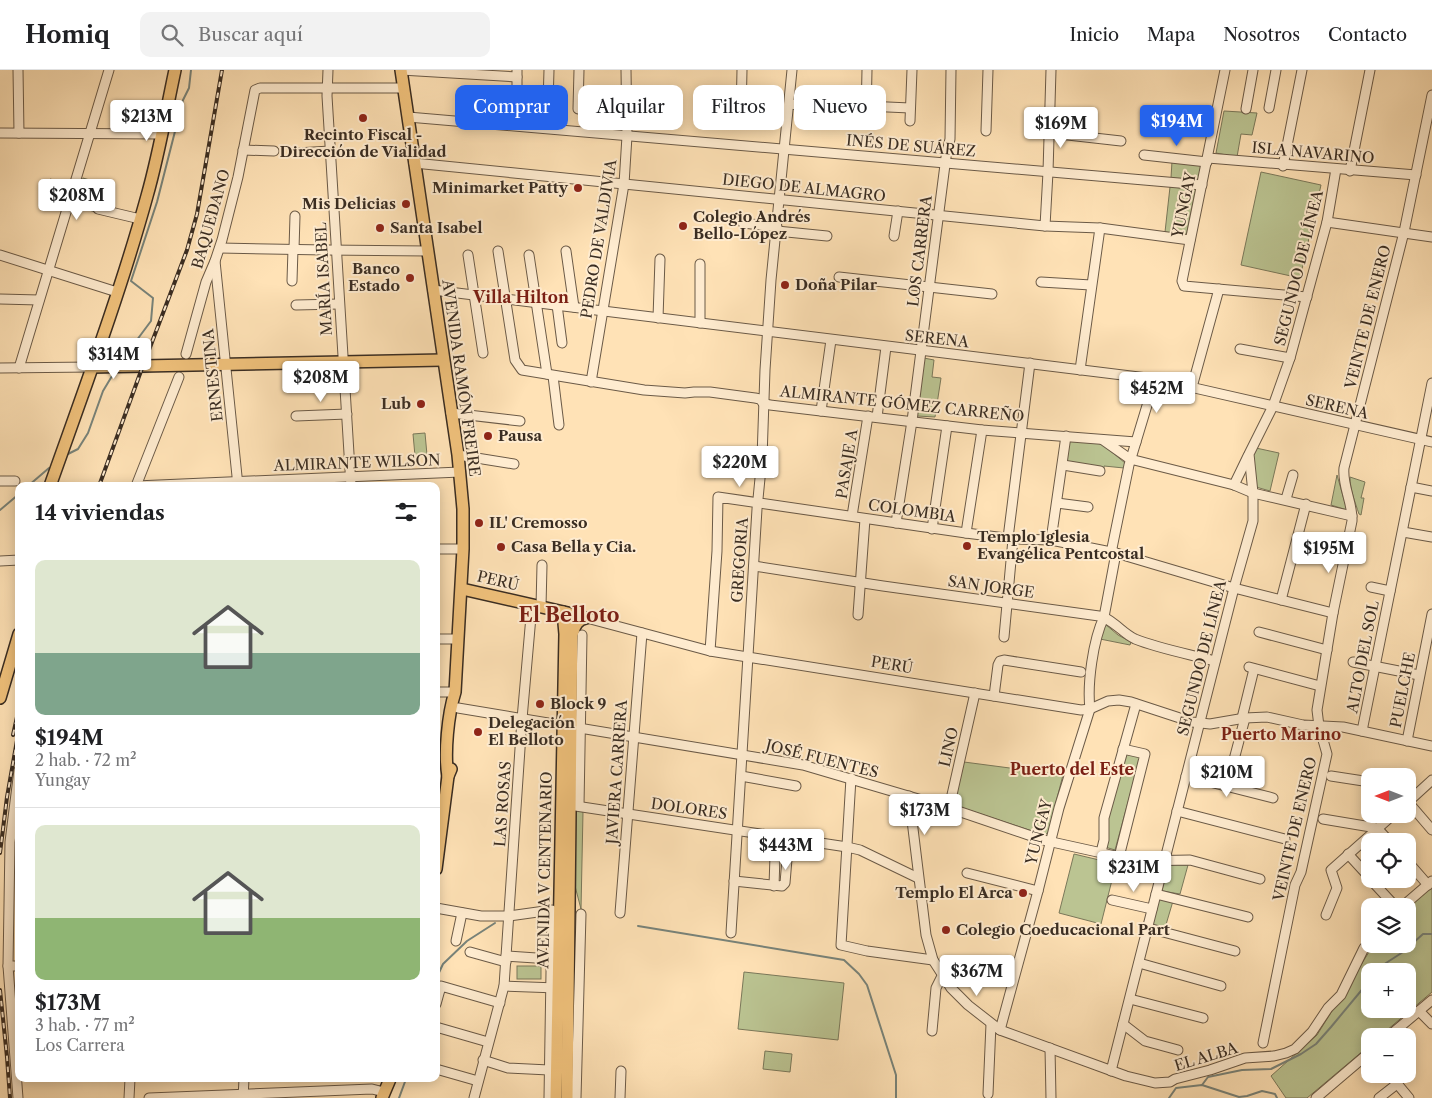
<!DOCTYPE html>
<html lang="es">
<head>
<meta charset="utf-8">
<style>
  :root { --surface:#fff; --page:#f2f2f2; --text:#202124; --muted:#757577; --line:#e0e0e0; --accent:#2563eb }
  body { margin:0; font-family:"Libre Caslon Text",serif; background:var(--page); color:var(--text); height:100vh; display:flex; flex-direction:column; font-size:19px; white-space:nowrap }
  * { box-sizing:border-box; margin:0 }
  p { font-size:16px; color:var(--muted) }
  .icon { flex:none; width:28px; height:28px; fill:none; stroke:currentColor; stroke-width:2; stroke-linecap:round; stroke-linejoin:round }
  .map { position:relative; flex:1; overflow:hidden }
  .side { position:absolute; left:15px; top:412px; width:425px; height:600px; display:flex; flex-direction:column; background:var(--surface); border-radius:10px; box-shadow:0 2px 12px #0003 }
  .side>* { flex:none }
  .banner { position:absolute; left:455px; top:15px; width:475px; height:45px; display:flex; gap:10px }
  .needle { width:32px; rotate:270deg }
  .fabs { position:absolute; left:1361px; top:698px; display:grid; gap:10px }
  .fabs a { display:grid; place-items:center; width:55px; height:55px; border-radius:10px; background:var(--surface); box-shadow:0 2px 12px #0003; font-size:25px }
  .price { position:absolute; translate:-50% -42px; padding:0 11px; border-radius:5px; background:#fff; color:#222; font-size:16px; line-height:32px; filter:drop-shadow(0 1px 2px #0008) }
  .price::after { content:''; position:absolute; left:50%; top:30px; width:15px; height:11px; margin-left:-8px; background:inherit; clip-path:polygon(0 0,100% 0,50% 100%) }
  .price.on { background:var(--accent); color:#fff }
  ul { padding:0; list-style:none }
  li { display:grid; align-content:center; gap:10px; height:265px; padding:0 20px }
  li+li { border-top:1px solid var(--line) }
  li span { display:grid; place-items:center; height:155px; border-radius:10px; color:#555 }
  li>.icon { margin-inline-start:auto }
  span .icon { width:90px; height:90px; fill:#fffc; stroke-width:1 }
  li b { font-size:21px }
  h2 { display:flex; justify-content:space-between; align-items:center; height:60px; padding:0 20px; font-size:21px }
  .tag { padding:0 18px; border-radius:10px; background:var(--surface); box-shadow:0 2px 12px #0003; font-size:18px; line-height:45px }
  .tag.on { background:var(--accent); color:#fff }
  header { display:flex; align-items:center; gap:30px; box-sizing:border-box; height:70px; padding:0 25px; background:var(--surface); border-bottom:1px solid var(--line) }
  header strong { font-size:24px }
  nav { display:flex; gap:28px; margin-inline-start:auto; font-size:18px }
  .search { width:350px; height:45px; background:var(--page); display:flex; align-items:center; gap:12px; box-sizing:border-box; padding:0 18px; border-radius:10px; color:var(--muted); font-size:19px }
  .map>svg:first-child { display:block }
  .green { fill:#bbc492; stroke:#7a785a; fill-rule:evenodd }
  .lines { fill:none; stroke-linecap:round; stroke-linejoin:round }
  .stream { stroke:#78837a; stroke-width:2 }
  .minor-casing { stroke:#6b5a47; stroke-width:11 }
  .major-casing { stroke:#3a2d22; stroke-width:14 }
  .minor { stroke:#ffecd0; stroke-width:9 }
  .major { stroke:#f0c17b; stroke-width:11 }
  .rail-casing { stroke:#3a2d22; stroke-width:4 }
  .rail { stroke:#ffecd0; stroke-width:2; stroke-dasharray:5.5; stroke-linecap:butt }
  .poi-dot { fill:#8f2418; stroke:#ffecd0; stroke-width:2 }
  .labels { text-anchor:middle; stroke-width:4; stroke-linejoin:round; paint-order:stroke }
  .poi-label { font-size:15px; font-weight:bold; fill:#3a2d22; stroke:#ffecd0; text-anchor:start }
  .street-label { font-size:15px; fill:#3a2d22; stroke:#ffecd0 }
  .neighbourhood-label { font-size:16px; font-weight:bold; fill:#7a1f14; stroke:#ffecd0 }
  .district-label { font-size:20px; font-weight:bold; fill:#7a1f14; stroke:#ffecd0 }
</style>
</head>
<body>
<header>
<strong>Homiq</strong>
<div class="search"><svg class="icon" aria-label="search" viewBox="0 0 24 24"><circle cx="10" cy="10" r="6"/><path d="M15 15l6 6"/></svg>Buscar aquí</div>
<nav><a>Inicio</a><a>Mapa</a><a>Nosotros</a><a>Contacto</a></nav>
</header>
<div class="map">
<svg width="1432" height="1028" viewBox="0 0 1432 1028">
  <rect width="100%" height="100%" fill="#ffe2b6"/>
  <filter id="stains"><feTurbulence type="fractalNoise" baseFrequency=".004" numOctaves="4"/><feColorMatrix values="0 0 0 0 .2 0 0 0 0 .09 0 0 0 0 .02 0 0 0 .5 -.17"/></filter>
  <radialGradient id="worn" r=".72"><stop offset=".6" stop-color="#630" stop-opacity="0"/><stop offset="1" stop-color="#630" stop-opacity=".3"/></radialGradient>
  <!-- green -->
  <g class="green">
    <path d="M1224 41 1257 43 1252 65 1241 64 1237 87 1216 83Z"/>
    <path d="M1172 91 1202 93 1198 111 1171 108Z"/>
    <path d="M1261 102 1321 115 1300 208 1241 195Z"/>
    <path d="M83 108 103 114 96 142 74 136Z"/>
    <path d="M50 109 65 113 59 136 43 131Z"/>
    <path d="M1170 117 1196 119 1187 162 1185 166 1165 162Z"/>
    <path d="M924 288 934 290 932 307 941 308 935 347 917 346Z"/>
    <path d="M425 363 427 385 415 386 413 364Z"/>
    <path d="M1068 369 1101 373 1125 393 1124 398 1104 396V399L1066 394Z"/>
    <path d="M1256 378 1279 383 1270 421 1256 417 1253 386Z"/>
    <path d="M1337 405 1347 440 1331 435Z"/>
    <path d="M1350 407 1365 412 1361 428H1364L1361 445 1359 444C1355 432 1350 420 1350 407Z"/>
    <path d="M1105 554 1118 565 1131 572 1130 575 1100 569Z"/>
    <path d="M1125 683 1139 686 1140 688 1115 780 1105 777 1106 756Z"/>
    <path d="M964 692 1063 705 1048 763 1044 765 954 735Z"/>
    <path d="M576 740 583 742 581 839 575 816Z"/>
    <path d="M1074 784 1116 794 1101 854 1059 843Z"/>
    <path d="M1172 795H1188L1180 824 1162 821 1167 798Z"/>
    <path d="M1432 816V922L1380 966H1370V975L1307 1028H1286L1271 1006 1317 965 1374 874H1408V838ZM1370 901H1408V939H1370Z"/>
    <path d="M1159 828 1173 831 1165 858 1152 855Z"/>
    <rect x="517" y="896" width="24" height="13"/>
    <path d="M744 902 844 913 838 970 738 959Z"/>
    <path d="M765 981 792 984 790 1002 763 999Z"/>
  </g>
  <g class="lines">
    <!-- stream -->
    <g class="stream">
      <path d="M122 290 151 251 153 228 131 211 157 132 183 30 189 18 191 0"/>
      <path d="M66 385 78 379 88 363 103 321 115 301"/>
      <path d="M28 416 49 398"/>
      <path d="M0 440 19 424"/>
      <path d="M638 856 844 890 859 904 867 915 896 1005V1028"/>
      <path d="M1378 901 1386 893 1403 882 1423 864H1432"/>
      <path d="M436 909 443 894 467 871 495 853"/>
      <path d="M1202 1015 1208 1007 1242 1000 1271 999 1301 984 1316 974 1331 957 1370 910"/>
      <path d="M399 1028 406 1009"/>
      <path d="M1169 1028 1176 1018 1202 1015 1239 1027 1247 1026 1262 1021 1275 1024 1277 1028"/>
    </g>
    <defs>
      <g id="minor">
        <path d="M18 0 19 63"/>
        <path d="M328 0 327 26 351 416"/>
        <path d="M401 0 517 7"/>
        <path d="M1225 0 1182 211 1184 216 1307 227"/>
        <path d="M517 32V0"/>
        <path d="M548 34 549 0"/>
        <path d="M789 34 829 38"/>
        <path d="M866 36 910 38"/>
        <path d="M1269 38 1276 0"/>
        <path d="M578 39 579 0"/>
        <path d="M1246 39 1253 0"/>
        <path d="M741 46 742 0"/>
        <path d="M408 47 1202 115"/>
        <path d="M866 47 867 0"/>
        <path d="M910 51 912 0"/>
        <path d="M986 61 988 0"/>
        <path d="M0 63 162 64"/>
        <path d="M1050 63 1121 71"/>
        <path d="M243 80 274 81"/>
        <path d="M297 83 330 81"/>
        <path d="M1144 85 1207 92"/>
        <path d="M1208 88 1416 105"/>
        <path d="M414 93 1045 156 1100 158 1190 170"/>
        <path d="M1283 96 1302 0"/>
        <path d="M1350 101 1370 0"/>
        <path d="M98 139 140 149"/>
        <path d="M1327 152 1432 167"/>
        <path d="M743 153 777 157"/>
        <path d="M1045 156 1048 102 1051 0"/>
        <path d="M777 161 827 166"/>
        <path d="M894 166 898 141"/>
        <path d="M220 178 326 180 427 181"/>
        <path d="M294 179 295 146"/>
        <path d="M498 181 515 290 522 300 644 320 685 323 694 322H710L755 328 760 329 763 333 770 335 982 360 1136 372"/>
        <path d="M566 181 574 237"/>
        <path d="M0 185 117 222"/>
        <path d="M468 185 483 283"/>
        <path d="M529 185 547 304"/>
        <path d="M215 191 238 416"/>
        <path d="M839 207 992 224"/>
        <path d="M292 211 293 179"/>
        <path d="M1041 212 1091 215"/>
        <path d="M433 220 1155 309 1432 372"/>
        <path d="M0 229 39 230"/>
        <path d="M296 235 339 234"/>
        <path d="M557 235 562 273"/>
        <path d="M658 248 660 189"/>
        <path d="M700 253V194"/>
        <path d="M1240 279 1290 288"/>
        <path d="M186 284 206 212 215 191 222 170 238 107 255 20 260 18H404"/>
        <path d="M0 298 92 297"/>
        <path d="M19 298 109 0"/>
        <path d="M1080 300 1100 158"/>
        <path d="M553 306 559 355"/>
        <path d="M591 312 624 114 627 66 626 0"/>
        <path d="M1192 317 1219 219"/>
        <path d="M821 341 831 270"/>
        <path d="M451 343 520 351"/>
        <path d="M296 346 347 344"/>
        <path d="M877 347 886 277"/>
        <path d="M1103 370 1130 389 1234 415 1253 423 1352 446"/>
        <path d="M458 385 514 394"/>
        <path d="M1063 395 1100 401"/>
        <path d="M0 411H15"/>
        <path d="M1234 415 1248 386"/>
        <path d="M136 416 460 402"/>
        <path d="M136 416 179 307"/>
        <path d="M1411 417 1432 421"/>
        <path d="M1286 429 1293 405"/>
        <path d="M1057 433 1088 437"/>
        <path d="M852 446 868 346"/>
        <path d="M896 453 912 351 946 87 950 69 951 0"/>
        <path d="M932 459 947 356"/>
        <path d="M1403 462 1432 467"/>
        <path d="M966 463 982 360"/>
        <path d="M1008 468 1030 293"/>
        <path d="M1051 470 1066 366"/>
        <path d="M436 479H463"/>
        <path d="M1111 483 1129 395 1155 309"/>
        <path d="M0 491 19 490"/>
        <path d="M754 496 883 516 1099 546C1113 549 1122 563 1135 569 1160 579 1189 584 1215 591"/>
        <path d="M1371 517 1390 521"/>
        <path d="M1281 530 1306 434"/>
        <path d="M541 537 542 495"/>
        <path d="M568 543 710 581 1081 640 1090 639 1108 631 1119 630 1131 632 1192 652 1210 654 1245 648 1267 647 1303 655 1343 657 1432 676"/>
        <path d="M858 545 865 449"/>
        <path d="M1259 562 1327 580"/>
        <path d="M1004 567 1013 469"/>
        <path d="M436 569H458"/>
        <path d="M710 581 717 481 718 427 966 463 1013 469 1051 470 1116 483 1234 518 1333 543"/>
        <path d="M1353 592 1419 605"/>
        <path d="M1249 597 1320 616"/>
        <path d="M436 622H455"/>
        <path d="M994 626 998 595 1000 591 1004 590 1081 602"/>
        <path d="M458 638 803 695 949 738 1043 770 1138 791 1190 790 1260 809"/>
        <path d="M1242 648 1254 599"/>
        <path d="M1362 661 1432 313"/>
        <path d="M1407 671 1432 544"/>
        <path d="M741 706 796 716"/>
        <path d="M1186 706 1273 728"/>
        <path d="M1331 706 1370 712"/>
        <path d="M851 708 841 875 867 881 933 890"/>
        <path d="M1227 716 1245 648"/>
        <path d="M909 726 926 865 933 890 951 918 968 935 1000 960 1126 1006 1155 1013 1170 1012 1175 1009 1210 1000 1245 988 1274 986 1286 983 1295 979 1312 962 1328 938 1341 925 1364 878 1370 871"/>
        <path d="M1408 732 1432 760"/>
        <path d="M1408 732 1432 710"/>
        <path d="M569 735 847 777 860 780 918 808"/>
        <path d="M579 736 582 565"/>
        <path d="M949 738 975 623"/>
        <path d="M1177 741 1285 769"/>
        <path d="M1323 749 1377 758 1389 771"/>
        <path d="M1101 782 1104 770V748L1136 634"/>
        <path d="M1348 784 1370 808"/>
        <path d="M1119 787 1145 684 1123 679"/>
        <path d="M1408 792 1428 815"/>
        <path d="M967 803 1038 821"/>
        <path d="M1370 809 1395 836"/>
        <path d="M734 811 782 816 785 813 787 789"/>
        <path d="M774 816 775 786"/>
        <path d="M1156 824 1248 847"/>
        <path d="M1112 830 1152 839"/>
        <path d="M1403 836 1432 811"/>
        <path d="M436 838 481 846H509L552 840 549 1028"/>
        <path d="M620 843 642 563"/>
        <path d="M1326 845 1337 818 1331 800 1394 744"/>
        <path d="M1148 858 1235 881"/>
        <path d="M731 863 757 439 762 388 765 300 771 210 792 0"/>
        <path d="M456 871 462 843"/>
        <path d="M470 882 506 892"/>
        <path d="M506 886 551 889"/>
        <path d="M1139 893 1221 916"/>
        <path d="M8 896H19"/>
        <path d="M504 916 557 918"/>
        <path d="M1130 929 1203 948"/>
        <path d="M436 934 441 916 500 933"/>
        <path d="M1419 941 1432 954"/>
        <path d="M1123 954 1145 971 1178 980"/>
        <path d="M436 957 488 972"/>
        <path d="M1000 960 1038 821 1059 738 1090 639C1087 614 1093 570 1104 547L1116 483"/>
        <path d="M932 961 936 918 942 906"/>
        <path d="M1389 966 1432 930"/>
        <path d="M1263 973 1295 815 1301 802 1327 684 1319 656 1317 640 1333 543 1352 451C1353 433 1342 416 1344 398L1404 162 1432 25"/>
        <path d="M1050 978 1051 1028"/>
        <path d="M483 990 508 998 549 1000"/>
        <path d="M436 999 478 1011"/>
        <path d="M1111 1001 1234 518 1253 451V423L1249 384 1273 336 1290 288 1327 152 1336 99"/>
        <path d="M1389 1004 1409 1028"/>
        <path d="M988 1024 991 954"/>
        <path d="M18 1028 8 896 10 772 19 700"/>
        <path d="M129 1028 130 1009"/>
        <path d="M149 1028 372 1019 384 1022"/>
        <path d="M243 1028 244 1009"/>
        <path d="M474 1028 504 916 522 649 532 535"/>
        <path d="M576 1028 581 844"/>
        <path d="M620 1028 621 1001"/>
        <path d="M1316 1028 1370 982"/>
        <path d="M1379 1028 1397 1014"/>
      </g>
      <g id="major">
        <path d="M401 0 458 385 463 439V479L455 622C448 644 444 684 448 706"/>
        <path d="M92 297 443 290"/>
        <path d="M50 416C84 320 120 224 147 126 159 84 166 42 175 0"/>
        <path d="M462 519 568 543 572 552 567 1028"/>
        <path d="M573 562C575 554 578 550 586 548"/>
        <path d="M0 628 19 564"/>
        <path d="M436 799 448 706 451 699"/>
        <path d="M382 1028 390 1009"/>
        <path d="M556 1028 565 564 563 542"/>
      </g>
    </defs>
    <!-- minor casing -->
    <use href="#minor" class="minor-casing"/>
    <!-- major casing -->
    <use href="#major" class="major-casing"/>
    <!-- minor -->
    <use href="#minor" class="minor"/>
    <!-- major -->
    <use href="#major" class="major"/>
    <defs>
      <g id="rail">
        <path d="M99 416 141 301 187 180 197 144 222 0"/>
        <path d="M13 665 19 638"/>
        <path d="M0 783 7 727 19 659"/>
        <path d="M0 920 7 987 10 1028"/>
      </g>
    </defs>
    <!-- rail casing -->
    <use href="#rail" class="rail-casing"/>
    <!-- rail -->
    <use href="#rail" class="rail"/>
  </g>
  <!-- markers -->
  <g class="poi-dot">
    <circle cx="363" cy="48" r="5"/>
    <circle cx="578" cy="118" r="5"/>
    <circle cx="406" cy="134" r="5"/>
    <circle cx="683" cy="156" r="5"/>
    <circle cx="380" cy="158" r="5"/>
    <circle cx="410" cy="208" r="5"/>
    <circle cx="785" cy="215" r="5"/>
    <circle cx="421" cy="334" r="5"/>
    <circle cx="488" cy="366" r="5"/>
    <circle cx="479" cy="453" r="5"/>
    <circle cx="967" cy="476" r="5"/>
    <circle cx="501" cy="477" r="5"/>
    <circle cx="540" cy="634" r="5"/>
    <circle cx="478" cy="662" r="5"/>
    <circle cx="1023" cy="823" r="5"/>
    <circle cx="946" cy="860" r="5"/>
  </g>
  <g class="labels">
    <!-- poi labels -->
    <g class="poi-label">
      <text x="363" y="70" text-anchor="middle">Recinto Fiscal -<tspan x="363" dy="17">Dirección de Vialidad</tspan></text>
      <text x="568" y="123" text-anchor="end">Minimarket Patty</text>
      <text x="396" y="139" text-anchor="end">Mis Delicias</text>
      <text x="693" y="152">Colegio Andrés<tspan x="693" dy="17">Bello-López</tspan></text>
      <text x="390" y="163">Santa Isabel</text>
      <text x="400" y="204" text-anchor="end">Banco<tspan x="400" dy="17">Estado</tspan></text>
      <text x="795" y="220">Doña Pilar</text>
      <text x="411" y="339" text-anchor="end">Lub</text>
      <text x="498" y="371">Pausa</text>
      <text x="489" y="458">IL' Cremosso</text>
      <text x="977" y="472">Templo Iglesia<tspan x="977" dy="17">Evangélica Pentcostal</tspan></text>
      <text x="511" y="482">Casa Bella y Cia.</text>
      <text x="550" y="639">Block 9</text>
      <text x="488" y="658">Delegación<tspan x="488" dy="17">El Belloto</tspan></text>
      <text x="1013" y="828" text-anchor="end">Templo El Arca</text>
      <text x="956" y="865">Colegio Coeducacional Part</text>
    </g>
    <!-- street labels -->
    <g class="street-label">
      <text transform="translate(911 76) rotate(5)" y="5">INÉS DE SUÁREZ</text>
      <text transform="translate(1313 83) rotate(5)" y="5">ISLA NAVARINO</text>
      <text transform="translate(804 118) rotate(6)" y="5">DIEGO DE ALMAGRO</text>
      <text transform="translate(1184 135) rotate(-78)" y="5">YUNGAY</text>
      <text transform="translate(211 149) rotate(-74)" y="5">BAQUEDANO</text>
      <text transform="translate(599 169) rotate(-81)" y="5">PEDRO DE VALDIVIA</text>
      <text transform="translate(920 181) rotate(-83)" y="5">LOS CARRERA</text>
      <text transform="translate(1299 198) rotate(-76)" y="5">SEGUNDO DE LÍNEA</text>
      <text transform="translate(324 209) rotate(-93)" y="5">MARÍA ISABEL</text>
      <text transform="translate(1368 247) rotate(-76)" y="5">VEINTE DE ENERO</text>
      <text transform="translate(937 269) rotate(6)" y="5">SERENA</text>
      <text transform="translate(213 305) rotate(-96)" y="5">ERNESTINA</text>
      <text transform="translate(461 308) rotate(82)" y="5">AVENIDA RAMÓN FREIRE</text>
      <text transform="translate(902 334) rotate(6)" y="5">ALMIRANTE GÓMEZ CARREÑO</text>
      <text transform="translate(1337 337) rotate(13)" y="5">SERENA</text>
      <text transform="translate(357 393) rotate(-2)" y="5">ALMIRANTE WILSON</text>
      <text transform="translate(847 394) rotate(-81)" y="5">PASAJE A</text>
      <text transform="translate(912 441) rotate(8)" y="5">COLOMBIA</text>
      <text transform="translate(740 490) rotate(-86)" y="5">GREGORIA</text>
      <text transform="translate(498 511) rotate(13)" y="5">PERÚ</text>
      <text transform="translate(991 517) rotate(8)" y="5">SAN JORGE</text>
      <text transform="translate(1363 587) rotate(-79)" y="5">ALTO DEL SOL</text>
      <text transform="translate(1202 588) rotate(-76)" y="5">SEGUNDO DE LÍNEA</text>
      <text transform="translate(892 595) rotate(9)" y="5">PERÚ</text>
      <text transform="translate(1403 620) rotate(-79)" y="5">PUELCHE</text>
      <text transform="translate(949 677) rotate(-77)" y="5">LINO</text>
      <text transform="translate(822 689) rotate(14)" y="5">JOSÉ FUENTES</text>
      <text transform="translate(617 702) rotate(-86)" y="5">JAVIERA CARRERA</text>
      <text transform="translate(503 734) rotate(-86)" y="5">LAS ROSAS</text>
      <text transform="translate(689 739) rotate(8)" y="5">DOLORES</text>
      <text transform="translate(1295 759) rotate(-77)" y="5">VEINTE DE ENERO</text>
      <text transform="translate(1039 762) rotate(-76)" y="5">YUNGAY</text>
      <text transform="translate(545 800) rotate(-89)" y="5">AVENIDA V CENTENARIO</text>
      <text transform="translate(1206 987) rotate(-17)" y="5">EL ALBA</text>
    </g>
    <!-- neighbourhood labels -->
    <g class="neighbourhood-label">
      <text x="521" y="233">Villa Hilton</text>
      <text x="1281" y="670">Puerto Marino</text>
      <text x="1072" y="705">Puerto del Este</text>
    </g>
    <!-- district labels -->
    <g class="district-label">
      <text x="569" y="552">El Belloto</text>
    </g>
  </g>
  <rect width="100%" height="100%" filter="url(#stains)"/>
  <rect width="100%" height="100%" fill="url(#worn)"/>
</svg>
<div class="fabs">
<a><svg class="needle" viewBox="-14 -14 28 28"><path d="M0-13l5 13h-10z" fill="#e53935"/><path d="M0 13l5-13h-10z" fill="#757577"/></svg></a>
<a><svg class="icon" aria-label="locate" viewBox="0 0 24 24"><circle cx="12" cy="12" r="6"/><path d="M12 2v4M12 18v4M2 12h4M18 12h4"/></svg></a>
<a><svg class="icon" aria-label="layers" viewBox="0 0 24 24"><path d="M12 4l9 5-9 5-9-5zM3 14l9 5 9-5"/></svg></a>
<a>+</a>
<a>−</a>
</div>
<b class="price" style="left:147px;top:72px">$213M</b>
<b class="price on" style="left:1177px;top:77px">$194M</b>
<b class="price" style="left:1061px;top:79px">$169M</b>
<b class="price" style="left:77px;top:151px">$208M</b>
<b class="price" style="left:114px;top:310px">$314M</b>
<b class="price" style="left:321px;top:333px">$208M</b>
<b class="price" style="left:1157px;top:344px">$452M</b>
<b class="price" style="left:740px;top:418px">$220M</b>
<b class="price" style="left:1329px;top:504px">$195M</b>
<b class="price" style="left:1227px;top:728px">$210M</b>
<b class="price" style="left:925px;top:766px">$173M</b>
<b class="price" style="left:786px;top:801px">$443M</b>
<b class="price" style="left:1134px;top:823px">$231M</b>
<b class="price" style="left:977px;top:927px">$367M</b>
<div class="banner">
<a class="tag on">Comprar</a>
<a class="tag">Alquilar</a>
<a class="tag">Filtros</a>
<a class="tag">Nuevo</a>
</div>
<section class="side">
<h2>14 viviendas<svg class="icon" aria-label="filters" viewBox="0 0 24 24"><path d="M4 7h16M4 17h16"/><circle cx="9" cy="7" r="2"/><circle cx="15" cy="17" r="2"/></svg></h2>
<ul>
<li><span style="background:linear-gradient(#dfe7d0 60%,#7fa58c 0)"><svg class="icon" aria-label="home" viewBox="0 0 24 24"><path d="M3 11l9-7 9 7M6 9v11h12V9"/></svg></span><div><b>$194M</b><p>2 hab. · 72 m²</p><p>Yungay</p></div></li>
<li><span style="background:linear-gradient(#dfe7d0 60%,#8fb573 0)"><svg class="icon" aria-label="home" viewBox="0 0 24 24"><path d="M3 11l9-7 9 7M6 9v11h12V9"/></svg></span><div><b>$173M</b><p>3 hab. · 77 m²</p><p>Los Carrera</p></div></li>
</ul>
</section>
</div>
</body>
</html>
